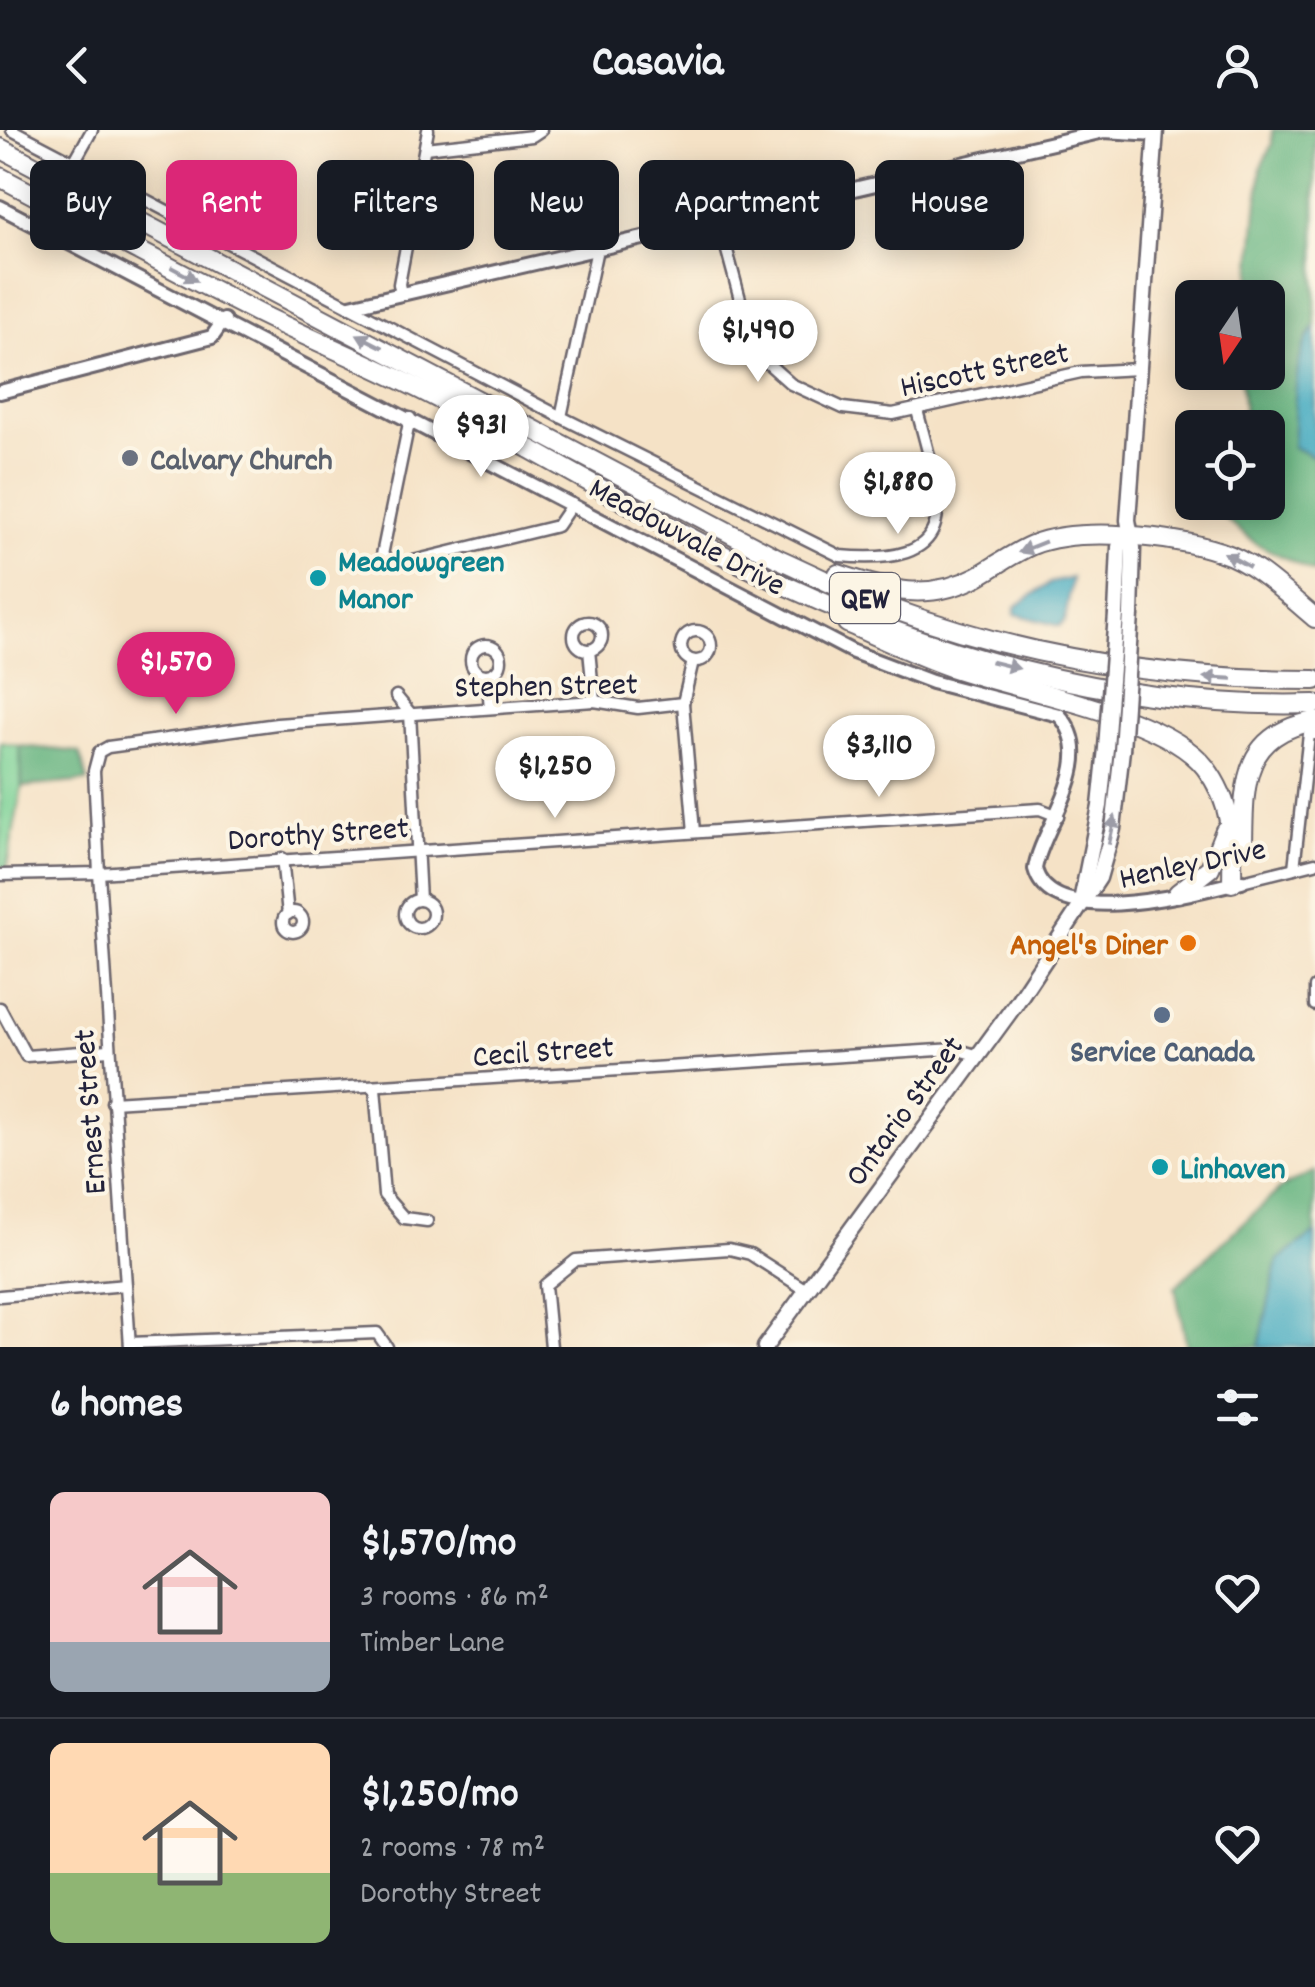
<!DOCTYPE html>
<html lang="en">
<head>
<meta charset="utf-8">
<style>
  :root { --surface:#171b24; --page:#20242c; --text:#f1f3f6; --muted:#9ea1a6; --line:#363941; --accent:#db2777 }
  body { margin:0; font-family:Dekko,sans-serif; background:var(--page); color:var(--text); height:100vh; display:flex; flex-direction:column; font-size:38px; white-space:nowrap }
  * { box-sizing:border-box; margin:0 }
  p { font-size:32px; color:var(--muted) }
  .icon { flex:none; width:55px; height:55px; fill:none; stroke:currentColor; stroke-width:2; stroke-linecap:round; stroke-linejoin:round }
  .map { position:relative; height:1217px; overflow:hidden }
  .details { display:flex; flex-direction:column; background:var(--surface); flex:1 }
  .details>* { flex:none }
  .top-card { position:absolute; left:30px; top:30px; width:1255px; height:90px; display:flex; gap:20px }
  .needle { width:65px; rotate:193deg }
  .controls { position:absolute; left:1175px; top:150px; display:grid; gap:20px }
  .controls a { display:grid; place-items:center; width:110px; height:110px; border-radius:15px; background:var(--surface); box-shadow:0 5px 25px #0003; font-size:50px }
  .price { position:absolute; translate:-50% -85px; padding:0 22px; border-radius:35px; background:#fff; color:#222; font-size:32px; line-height:65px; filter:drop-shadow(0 2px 5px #0008) }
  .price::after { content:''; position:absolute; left:50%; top:60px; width:30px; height:22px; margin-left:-15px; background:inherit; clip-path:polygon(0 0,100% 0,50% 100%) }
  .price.selected { background:var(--accent); color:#fff }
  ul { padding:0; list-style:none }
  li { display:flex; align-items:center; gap:30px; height:250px; padding:0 50px }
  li+li { border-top:2px solid var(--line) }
  li span { display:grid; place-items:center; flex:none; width:280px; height:200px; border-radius:15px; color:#555 }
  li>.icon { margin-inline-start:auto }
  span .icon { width:120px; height:120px; fill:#fffc; stroke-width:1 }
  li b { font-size:42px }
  h2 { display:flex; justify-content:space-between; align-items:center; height:120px; padding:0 50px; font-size:42px }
  .chip { padding:0 35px; border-radius:15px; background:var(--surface); box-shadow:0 5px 25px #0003; font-size:35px; line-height:90px }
  .chip.selected { background:var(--accent); color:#fff }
  header { display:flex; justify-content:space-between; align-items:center; height:130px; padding:0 50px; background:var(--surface); font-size:45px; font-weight:800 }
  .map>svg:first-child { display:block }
  .green { fill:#7ad196; stroke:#4e7a68; stroke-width:2.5 }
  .forest { fill:#63b37f; stroke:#426a5d; stroke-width:2.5 }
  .water { fill:#40a9c0; stroke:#31667e; stroke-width:2.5 }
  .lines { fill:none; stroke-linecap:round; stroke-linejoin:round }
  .minor-casing { stroke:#6c656c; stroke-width:15 }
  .tertiary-casing { stroke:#6c656c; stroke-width:18 }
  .secondary-casing { stroke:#6c656c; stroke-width:19 }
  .motorway-casing { stroke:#6c656c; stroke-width:22 }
  .minor { stroke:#fff; stroke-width:10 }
  .tertiary { stroke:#fff; stroke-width:12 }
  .secondary { stroke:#fff; stroke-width:14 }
  .motorway { stroke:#fff; stroke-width:18 }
  .secondary-bridge-casing { stroke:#6c656c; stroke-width:19; stroke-linecap:butt }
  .secondary-bridge { stroke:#fff; stroke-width:14 }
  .oneway { fill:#9c9ca7 }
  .worship-dot { fill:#6b7280; stroke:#fcf5e5; stroke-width:4 }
  .culture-dot { fill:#0f9aa8; stroke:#fcf5e5; stroke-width:4 }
  .food-dot { fill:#e8710a; stroke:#fcf5e5; stroke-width:4 }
  .service-dot { fill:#5c6f8a; stroke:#fcf5e5; stroke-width:4 }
  .labels { text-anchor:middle; stroke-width:8; stroke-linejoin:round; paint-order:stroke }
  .shield { fill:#fcf5e5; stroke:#63616e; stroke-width:2.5 }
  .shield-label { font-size:30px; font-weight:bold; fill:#22223b }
  .street-label { font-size:32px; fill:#22223b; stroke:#fcf5e5 }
  .worship-label { font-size:32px; font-weight:bold; fill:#5b616d; stroke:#fcf5e5; text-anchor:start }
  .culture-label { font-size:32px; font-weight:bold; fill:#0d838f; stroke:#fcf5e5; text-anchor:start }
  .food-label { font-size:32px; font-weight:bold; fill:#c56008; stroke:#fcf5e5; text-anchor:end }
  .service-label { font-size:32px; font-weight:bold; fill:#4e5e75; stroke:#fcf5e5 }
</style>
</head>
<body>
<header><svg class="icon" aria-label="back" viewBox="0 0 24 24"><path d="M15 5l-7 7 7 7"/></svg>Casavia<svg class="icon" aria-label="person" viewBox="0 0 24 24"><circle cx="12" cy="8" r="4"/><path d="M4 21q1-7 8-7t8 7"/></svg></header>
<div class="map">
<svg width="1315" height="1217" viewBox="0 0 1315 1217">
  <rect width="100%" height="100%" fill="#fcf5e5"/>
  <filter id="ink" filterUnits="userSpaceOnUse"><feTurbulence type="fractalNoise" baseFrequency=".01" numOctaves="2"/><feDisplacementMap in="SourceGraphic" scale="20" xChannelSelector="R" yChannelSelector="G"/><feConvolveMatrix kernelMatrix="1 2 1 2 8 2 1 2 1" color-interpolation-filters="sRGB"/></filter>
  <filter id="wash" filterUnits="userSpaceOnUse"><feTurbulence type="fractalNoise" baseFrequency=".0048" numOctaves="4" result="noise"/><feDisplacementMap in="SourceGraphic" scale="40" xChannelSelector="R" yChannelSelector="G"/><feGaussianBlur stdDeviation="2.25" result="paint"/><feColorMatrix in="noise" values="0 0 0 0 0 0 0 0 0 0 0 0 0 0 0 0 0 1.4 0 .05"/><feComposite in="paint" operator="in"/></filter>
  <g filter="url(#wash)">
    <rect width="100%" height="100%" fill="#f5e2c6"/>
    <!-- green -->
    <path class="green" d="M0 612 20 616 22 657 6 741 0 740Z"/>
    <!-- forest -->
    <g class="forest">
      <path d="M1272 0H1315V197L1307 206 1293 317 1315 327V443L1255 413 1206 373 1268 372V298L1245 297 1241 247 1242 243 1268 242V168L1249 167 1261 37 1272 14Z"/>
      <path d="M20 616 79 622 88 651 22 657Z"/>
      <path d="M1315 1041V1103L1278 1130 1259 1217H1187L1175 1157 1281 1058Z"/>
    </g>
    <!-- water -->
    <g class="water">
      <path d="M1315 197V327L1293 317C1296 283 1291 222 1315 197Z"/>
      <path d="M1072 448 1065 491 1059 496 1015 484V477L1050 453Z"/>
      <path d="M1315 1103V1217H1259L1278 1130Z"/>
    </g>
  </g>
  <g filter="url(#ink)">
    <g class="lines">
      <defs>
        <g id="minor">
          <path d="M12 0 561 287 840 426C970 438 940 369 917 280"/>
          <path d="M425 18 532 6 541 0"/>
          <path d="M74 32 92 0"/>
          <path d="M719 91 754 221 791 254 843 278 893 284 1081 242 1138 239"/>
          <path d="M401 164 399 154 428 0"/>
          <path d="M561 287 597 119"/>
          <path d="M410 288 382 425 389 431 409 432 557 396 572 374"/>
          <circle cx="588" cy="506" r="14"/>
          <circle cx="696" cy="516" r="15"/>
          <circle cx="486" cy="530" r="15"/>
          <path d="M589 520 594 571"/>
          <path d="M693 531 683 573 694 702"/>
          <path d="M487 545 490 578"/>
          <path d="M396 566 410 583"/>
          <path d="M410 583 420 770"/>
          <path d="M282 728 288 784"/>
          <path d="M1294 738 1309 604H1315"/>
          <path d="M0 745 99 743 1040 679 1058 686"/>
          <path d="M1242 751 1315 733"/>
          <circle cx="419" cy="784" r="14"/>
          <circle cx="293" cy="792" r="10"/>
          <path d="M1315 857V875"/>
          <path d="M0 878 26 926 109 920"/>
          <path d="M375 958 384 1065 404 1088 427 1091"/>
          <path d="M112 972 955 919 976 925"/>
          <path d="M0 1166 126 1155"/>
          <path d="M130 1213 377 1203 387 1217"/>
          <path d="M130 1217 99 743 94 641 99 622 108 617 277 594 594 571 638 578 683 573"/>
          <path d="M551 1217 545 1155 576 1130 729 1119 750 1124 806 1160"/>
        </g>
        <g id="tertiary">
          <path d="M0 77 853 522 932 552 1059 585C1102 630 1041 697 1035 739 1052 803 1199 761 1242 751"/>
          <path d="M350 176 1104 1 1156 4"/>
          <path d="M0 262 212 207 224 190"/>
        </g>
        <g id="secondary">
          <path d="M1116 484 1119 417 1127 405"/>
          <path d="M1131 485 1133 418 1128 390 1156 0"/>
          <path d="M1081 771 1100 676 1106 618"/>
          <path d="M765 1217 1015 875 1099 748 1113 699 1122 620"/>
        </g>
        <g id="motorway">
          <path d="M0 18 779 429C815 445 852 465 890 478 1028 529 1169 550 1315 550"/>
          <path d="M0 47C87 93 173 140 260 184 319 213 380 238 437 268 542 324 643 385 749 438 923 525 1120 580 1315 574"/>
          <path d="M838 444C888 461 929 472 978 446 996 436 1013 423 1032 415 1079 396 1173 406 1221 422 1256 433 1287 465 1315 488"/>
          <path d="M847 493C880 508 912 523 945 535 1013 560 1163 583 1205 637 1233 673 1233 711 1232 753"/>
          <path d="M1243 715C1244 654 1242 604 1315 591"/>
          <path d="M1178 763 1210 738 1225 700"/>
        </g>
      </defs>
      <!-- minor casing -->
      <use href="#minor" class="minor-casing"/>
      <!-- tertiary casing -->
      <use href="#tertiary" class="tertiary-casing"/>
      <!-- secondary casing -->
      <use href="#secondary" class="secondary-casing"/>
      <!-- motorway casing -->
      <use href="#motorway" class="motorway-casing"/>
      <!-- minor -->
      <use href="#minor" class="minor"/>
      <!-- tertiary -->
      <use href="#tertiary" class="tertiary"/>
      <!-- secondary -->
      <use href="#secondary" class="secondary"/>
      <!-- motorway -->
      <use href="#motorway" class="motorway"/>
      <defs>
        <g id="secondary-bridge">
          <path d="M1106 618 1116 484"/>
          <path d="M1122 620 1131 485"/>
        </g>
      </defs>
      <!-- secondary-bridge casing -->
      <use href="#secondary-bridge" class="secondary-bridge-casing"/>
      <!-- secondary-bridge -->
      <use href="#secondary-bridge" class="secondary-bridge"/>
    </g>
    <!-- one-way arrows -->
    <defs><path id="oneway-solid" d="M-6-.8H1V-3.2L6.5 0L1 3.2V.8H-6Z" transform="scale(2.5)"/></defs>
    <g class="oneway">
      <use href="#oneway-solid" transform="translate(184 144) rotate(28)"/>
      <use href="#oneway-solid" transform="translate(370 211) rotate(-153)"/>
      <use href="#oneway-solid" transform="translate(1032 417) rotate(158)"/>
      <use href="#oneway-solid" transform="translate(1237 430) rotate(-151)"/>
      <use href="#oneway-solid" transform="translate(1005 535) rotate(14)"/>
      <use href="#oneway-solid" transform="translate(1218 548) rotate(-177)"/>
      <use href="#oneway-solid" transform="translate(1112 700) rotate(-78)"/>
    </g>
  </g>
  <!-- markers -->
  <circle class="worship-dot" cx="130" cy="328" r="10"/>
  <g class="culture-dot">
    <circle cx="318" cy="448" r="10"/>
    <circle cx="1160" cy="1037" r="10"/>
  </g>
  <circle class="food-dot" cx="1188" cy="813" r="10"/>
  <circle class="service-dot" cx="1162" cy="885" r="10"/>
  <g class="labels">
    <!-- shield labels -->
    <rect class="shield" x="830" y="443" width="70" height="50" rx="8"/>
    <g class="shield-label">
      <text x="865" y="478">QEW</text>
    </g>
    <!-- street labels -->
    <g class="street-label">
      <text transform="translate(984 238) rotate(-12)" y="11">Hiscott Street</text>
      <text transform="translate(688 405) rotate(28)" y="11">Meadowvale Drive</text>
      <text transform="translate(546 554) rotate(-1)" y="11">Stephen Street</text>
      <text transform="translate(318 702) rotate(-4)" y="11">Dorothy Street</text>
      <text transform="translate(1192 732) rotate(-12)" y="11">Henley Drive</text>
      <text transform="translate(543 920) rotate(-4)" y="11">Cecil Street</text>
      <text transform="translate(903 980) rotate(-54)" y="11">Ontario Street</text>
      <text transform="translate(88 982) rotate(-94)" y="11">Ernest Street</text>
    </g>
    <!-- worship labels -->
    <g class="worship-label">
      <text x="150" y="339">Calvary Church</text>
    </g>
    <!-- culture labels -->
    <g class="culture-label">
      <text x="338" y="441">Meadowgreen<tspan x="338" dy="37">Manor</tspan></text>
      <text x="1180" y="1048">Linhaven</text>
    </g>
    <!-- food labels -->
    <g class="food-label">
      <text x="1168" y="824">Angel's Diner</text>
    </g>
    <!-- service labels -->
    <g class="service-label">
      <text x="1162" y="931">Service Canada</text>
    </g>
  </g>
</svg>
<div class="controls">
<a><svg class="needle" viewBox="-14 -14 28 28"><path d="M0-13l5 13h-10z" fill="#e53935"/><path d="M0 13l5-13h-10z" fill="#9ea1a6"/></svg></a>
<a><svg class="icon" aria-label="locate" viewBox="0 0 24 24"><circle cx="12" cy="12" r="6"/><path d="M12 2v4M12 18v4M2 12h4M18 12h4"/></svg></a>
</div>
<b class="price" style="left:758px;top:255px">$1,490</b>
<b class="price" style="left:481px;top:350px">$931</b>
<b class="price" style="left:898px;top:407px">$1,880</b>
<b class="price selected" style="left:176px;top:587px">$1,570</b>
<b class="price" style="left:879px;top:670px">$3,110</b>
<b class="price" style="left:555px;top:691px">$1,250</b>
<div class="top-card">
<a class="chip">Buy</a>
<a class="chip selected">Rent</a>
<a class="chip">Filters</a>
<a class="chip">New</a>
<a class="chip">Apartment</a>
<a class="chip">House</a>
</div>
</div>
<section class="details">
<h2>6 homes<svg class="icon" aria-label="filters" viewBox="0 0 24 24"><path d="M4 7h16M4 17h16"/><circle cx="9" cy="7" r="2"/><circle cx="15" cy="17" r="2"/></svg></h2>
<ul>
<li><span style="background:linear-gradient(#f6c9c9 75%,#9aa5b1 0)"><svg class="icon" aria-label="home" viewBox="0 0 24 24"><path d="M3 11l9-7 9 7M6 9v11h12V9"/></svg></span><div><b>$1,570/mo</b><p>3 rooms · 86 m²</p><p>Timber Lane</p></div><svg class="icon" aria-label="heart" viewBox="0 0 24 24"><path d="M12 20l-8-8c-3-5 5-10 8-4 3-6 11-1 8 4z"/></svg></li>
<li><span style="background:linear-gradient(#ffd9b3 65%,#8fb573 0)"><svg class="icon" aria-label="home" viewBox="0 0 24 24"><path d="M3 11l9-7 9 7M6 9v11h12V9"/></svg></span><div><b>$1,250/mo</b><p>2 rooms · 78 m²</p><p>Dorothy Street</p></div><svg class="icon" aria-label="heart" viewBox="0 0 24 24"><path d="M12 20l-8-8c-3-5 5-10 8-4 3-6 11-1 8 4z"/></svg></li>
</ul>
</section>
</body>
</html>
